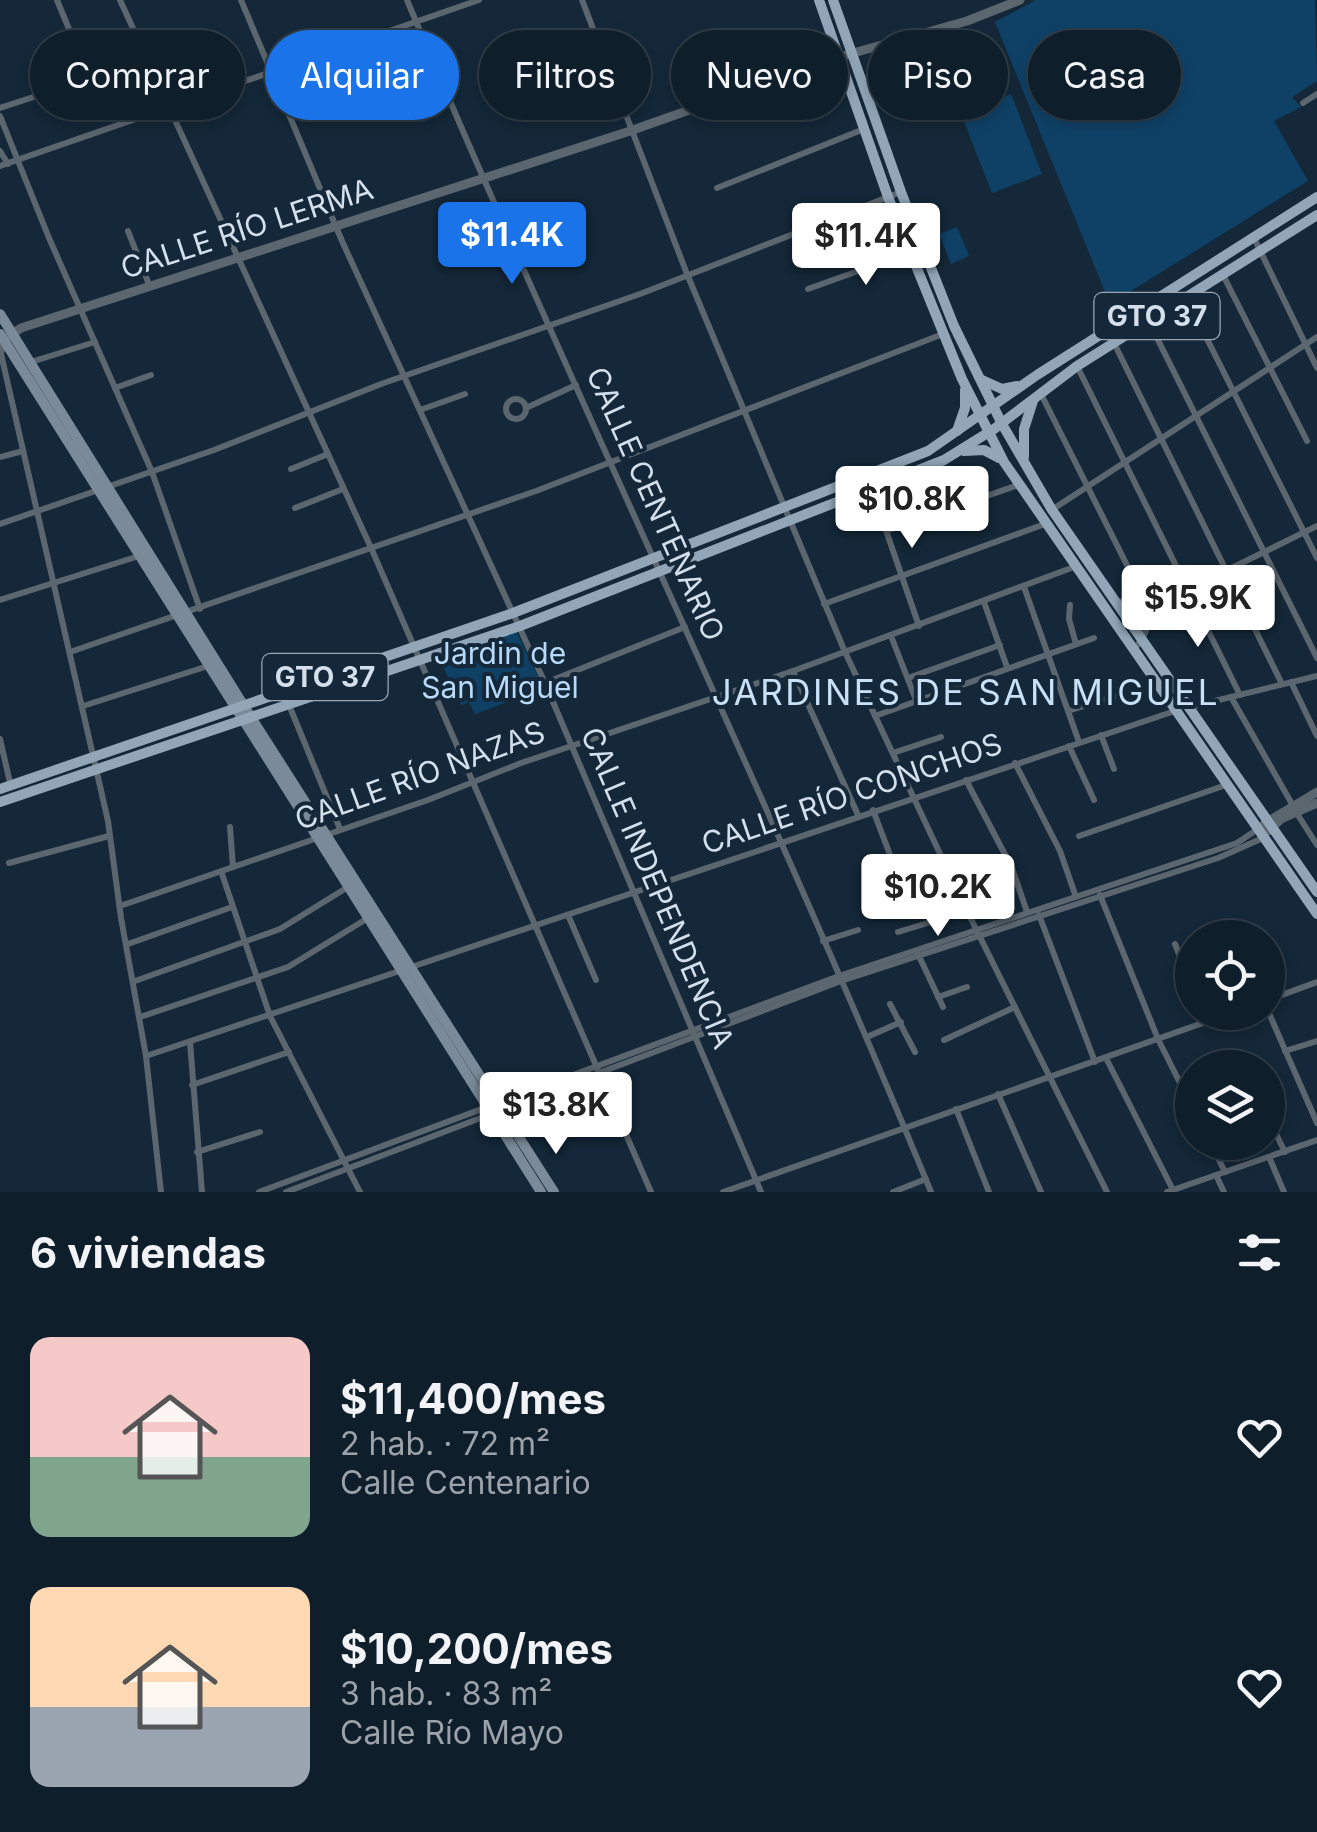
<!DOCTYPE html>
<html lang="es">
<head>
<meta charset="utf-8">
<style>
  :root { --surface:#0f1e2b; --page:#182733; --text:#f1f3f6; --muted:#9ba2a9; --line:#2f3c47; --accent:#1a73e8 }
  body { margin:0; font-family:Inter,sans-serif; background:var(--page); color:var(--text); height:100vh; display:flex; flex-direction:column; font-size:38px; white-space:nowrap }
  * { box-sizing:border-box; margin:0 }
  p { font-size:32px; color:var(--muted) }
  .icon { flex:none; width:55px; height:55px; fill:none; stroke:currentColor; stroke-width:2; stroke-linecap:round; stroke-linejoin:round }
  .map { position:relative; height:1192px; overflow:hidden }
  .drawer { display:flex; flex-direction:column; background:var(--surface); flex:1 }
  .drawer>* { flex:none }
  .banner { position:absolute; left:30px; top:30px; width:1258px; height:90px; display:flex; gap:20px }
  .buttons { position:absolute; left:1175px; top:920px; display:grid; gap:20px }
  .buttons a { display:grid; place-items:center; width:110px; height:110px; border-radius:50%; background:var(--surface); box-shadow:0 5px 15px #0003,0 0 0 2px var(--line); font-size:50px }
  .price { position:absolute; translate:-50% -85px; padding:0 22px; border-radius:10px; background:#fff; color:#222; font-size:32px; line-height:65px; filter:drop-shadow(0 2px 5px #0008) }
  .price::after { content:''; position:absolute; left:50%; top:60px; width:30px; height:22px; margin-left:-15px; background:inherit; clip-path:polygon(0 0,100% 0,50% 100%) }
  .price.current { background:var(--accent); color:#fff }
  ul { padding:0; list-style:none }
  li { display:flex; align-items:center; gap:30px; height:250px; padding:0 30px }
  li span { display:grid; place-items:center; flex:none; width:280px; height:200px; border-radius:20px; color:#555 }
  li>.icon { margin-inline-start:auto }
  span .icon { width:120px; height:120px; fill:#fffc; stroke-width:1 }
  li b { font-size:42px }
  h2 { display:flex; justify-content:space-between; align-items:center; height:120px; padding:0 30px; font-size:42px }
  .chip { padding:0 35px; border-radius:45px; background:var(--surface); box-shadow:0 5px 15px #0003,0 0 0 2px var(--line); font-size:35px; line-height:90px }
  .chip.current { background:var(--accent); color:#fff }
  .map>svg:first-child { display:block }
  .green { fill:#0f4167 }
  .lines { fill:none; stroke-linecap:round; stroke-linejoin:round }
  .minor { stroke:#5c666f; stroke-width:6 }
  .tertiary { stroke:#5c666f; stroke-width:9 }
  .secondary { stroke:#7b8a98; stroke-width:10 }
  .primary { stroke:#92a6b8; stroke-width:10 }
  .labels { text-anchor:middle; stroke-width:8; stroke-linejoin:round; paint-order:stroke }
  .shield { fill:#142839; stroke:#9aa8b6; stroke-width:2.5 }
  .shield-label { font-size:28px; font-weight:bold; fill:#d3dfeb }
  .street-label { font-size:30px; fill:#d3dfeb; stroke:#142839 }
  .park-label { font-size:30px; fill:#b8dafa; stroke:#142839 }
  .quarter-label { font-size:35px; letter-spacing:2.5px; fill:#c9e1f7; stroke:#142839 }
</style>
</head>
<body>
<div class="map">
<svg width="1317" height="1192" viewBox="0 0 1317 1192">
  <rect width="100%" height="100%" fill="#142839"/>
  <!-- green -->
  <g class="green">
    <path d="M1036 0H1315L1317 81 1292 97 1301 107 1274 121 1308 181 1110 304 995 22Z"/>
    <path d="M1011 94 1042 174 992 193 961 114Z"/>
    <path d="M957 227 969 256 951 264 939 234Z"/>
    <path d="M516 631 544 688 475 714 469 702 461 705 440 660Z"/>
  </g>
  <g class="lines">
    <!-- minor -->
    <g class="minor">
      <path d="M57 0 69 29"/>
      <path d="M120 0 372 550 651 1192"/>
      <path d="M241 0 342 241 545 683 761 1192"/>
      <path d="M407 0C575 400 766 790 931 1192"/>
      <path d="M582 0 687 274 845 652 967 911 1107 1192"/>
      <path d="M1303 103 1317 94"/>
      <path d="M0 108 52 91"/>
      <path d="M0 116 49 238 152 472 200 609"/>
      <path d="M0 151 8 164"/>
      <path d="M0 166 479 0"/>
      <path d="M717 188 864 129"/>
      <path d="M128 231 150 287"/>
      <path d="M1254 238 1317 368"/>
      <path d="M1223 275 1307 441"/>
      <path d="M808 289 911 252"/>
      <path d="M1186 297 1317 558"/>
      <path d="M1149 322 1317 658"/>
      <path d="M4 340 1 354 108 821 121 918 146 1056 161 1192"/>
      <path d="M1114 343 1282 684"/>
      <path d="M31 362 95 342"/>
      <path d="M1077 366 1240 695"/>
      <path d="M115 388 151 375"/>
      <path d="M1041 394 1147 605"/>
      <circle cx="516" cy="409" r="10"/>
      <path d="M528 407 576 385"/>
      <path d="M420 410 465 394"/>
      <path d="M0 457 23 451"/>
      <path d="M291 469 328 454"/>
      <path d="M871 487 919 626"/>
      <path d="M295 508 343 489"/>
      <path d="M1053 509 1317 337"/>
      <path d="M0 524 214 450 381 384 640 294 901 192"/>
      <path d="M886 531 1018 485"/>
      <path d="M1024 587 1079 742"/>
      <path d="M0 600 139 556"/>
      <path d="M1117 601 1138 605 1160 603 1317 526"/>
      <path d="M984 602 1007 667"/>
      <path d="M824 604 1045 524"/>
      <path d="M1070 605 1069 619 1076 644"/>
      <path d="M891 636 916 700"/>
      <path d="M1132 650C1148 638 1147 619 1159 604"/>
      <path d="M70 652 536 491 943 334"/>
      <path d="M793 671 858 815"/>
      <path d="M908 678 1000 645"/>
      <path d="M1291 682 1317 736"/>
      <path d="M545 683 685 627"/>
      <path d="M1231 697 1292 804"/>
      <path d="M289 705 340 829"/>
      <path d="M83 706 208 666"/>
      <path d="M1190 707 1317 676"/>
      <path d="M1068 711 1118 695"/>
      <path d="M875 716 1094 638"/>
      <path d="M1101 735 1114 769"/>
      <path d="M0 739 11 787"/>
      <path d="M1069 746 1094 800"/>
      <path d="M893 753 941 737"/>
      <path d="M1015 763 1060 851 1076 897"/>
      <path d="M966 780 1012 868 1027 912"/>
      <path d="M873 810 906 897"/>
      <path d="M1296 812 1317 845"/>
      <path d="M230 827 233 867"/>
      <path d="M1079 836 1226 785"/>
      <path d="M9 863 109 836"/>
      <path d="M221 871 270 1016 360 1192"/>
      <path d="M1100 895 1158 1039 1192 1107"/>
      <path d="M120 906 428 800 521 763 793 671 1074 567"/>
      <path d="M568 915 596 980"/>
      <path d="M1039 915 1095 1062"/>
      <path d="M898 932 967 911"/>
      <path d="M823 941 858 930"/>
      <path d="M128 944 232 907"/>
      <path d="M1175 944 1192 986"/>
      <path d="M918 954 943 1007"/>
      <path d="M135 981 280 929 348 887"/>
      <path d="M938 997 967 987"/>
      <path d="M1268 1000 1317 982"/>
      <path d="M890 1004 915 1052"/>
      <path d="M1268 1011 1317 1123"/>
      <path d="M1203 1012 1207 1022"/>
      <path d="M140 1017 288 967 368 918"/>
      <path d="M867 1037 901 1022"/>
      <path d="M944 1040 1015 1007"/>
      <path d="M190 1042 202 1192"/>
      <path d="M1285 1051 1317 1041"/>
      <path d="M146 1056 1175 711"/>
      <path d="M1106 1058 1173 1190"/>
      <path d="M192 1085 289 1052"/>
      <path d="M998 1094 1041 1192"/>
      <path d="M956 1109 989 1192"/>
      <path d="M1268 1118 1285 1152"/>
      <path d="M1210 1142 1225 1172"/>
      <path d="M197 1152 260 1132"/>
      <path d="M1269 1157 1284 1192"/>
      <path d="M1216 1175 1224 1192"/>
      <path d="M259 1192 839 976 1237 843 1258 829"/>
      <path d="M286 1192 841 981 1218 858 1263 838"/>
      <path d="M723 1192 1234 1012"/>
      <path d="M893 1192 926 1179"/>
      <path d="M1167 1192 1317 1140"/>
    </g>
    <!-- tertiary -->
    <g class="tertiary">
      <path d="M8 337 21 328 630 131 839 57 967 21 1020 0"/>
      <path d="M1264 824 1317 792"/>
      <path d="M1268 831 1281 819 1317 803"/>
    </g>
    <!-- secondary -->
    <g class="secondary">
      <path d="M0 314 247 711 554 1192"/>
      <path d="M0 334 541 1192"/>
    </g>
    <!-- primary -->
    <g class="primary">
      <path d="M819 0 888 197 962 379 1004 462 1317 914"/>
      <path d="M833 0 901 192 954 326 1002 424 1052 510 1317 892"/>
      <path d="M982 380 1002 389 1017 386"/>
      <path d="M957 431 965 408V390"/>
      <path d="M964 451 984 450 999 458"/>
      <path d="M1024 457V429L1033 401"/>
      <path d="M0 789 513 613 928 451 1037 375 1317 197"/>
      <path d="M0 802 520 626 944 460 994 429 1077 366 1317 215"/>
    </g>
  </g>
  <g class="labels">
    <!-- shield labels -->
    <g class="shield">
      <rect x="1094.5" y="293" width="125" height="46" rx="8"/>
      <rect x="262.5" y="654" width="125" height="46" rx="8"/>
    </g>
    <g class="shield-label">
      <text x="1157" y="326">GTO 37</text>
      <text x="325" y="687">GTO 37</text>
    </g>
    <!-- street labels -->
    <g class="street-label">
      <text transform="translate(247 229) rotate(-18)" y="10">CALLE RÍO LERMA</text>
      <text transform="translate(655 504) rotate(66)" y="10">CALLE CENTENARIO</text>
      <text transform="translate(420 776) rotate(-20)" y="10">CALLE RÍO NAZAS</text>
      <text transform="translate(852 794) rotate(-19)" y="10">CALLE RÍO CONCHOS</text>
      <text transform="translate(657 888) rotate(67)" y="10">CALLE INDEPENDENCIA</text>
    </g>
    <!-- park labels -->
    <g class="park-label">
      <text x="500" y="664">Jardin de<tspan x="500" dy="34">San Miguel</tspan></text>
    </g>
    <!-- quarter labels -->
    <g class="quarter-label">
      <text x="966" y="705">JARDINES DE SAN MIGUEL</text>
    </g>
  </g>
</svg>
<div class="buttons">
<a><svg class="icon" aria-label="locate" viewBox="0 0 24 24"><circle cx="12" cy="12" r="6"/><path d="M12 2v4M12 18v4M2 12h4M18 12h4"/></svg></a>
<a><svg class="icon" aria-label="layers" viewBox="0 0 24 24"><path d="M12 4l9 5-9 5-9-5zM3 14l9 5 9-5"/></svg></a>
</div>
<b class="price current" style="left:512px;top:287px">$11.4K</b>
<b class="price" style="left:866px;top:288px">$11.4K</b>
<b class="price" style="left:912px;top:551px">$10.8K</b>
<b class="price" style="left:1198px;top:650px">$15.9K</b>
<b class="price" style="left:938px;top:939px">$10.2K</b>
<b class="price" style="left:556px;top:1157px">$13.8K</b>
<div class="banner">
<a class="chip">Comprar</a>
<a class="chip current">Alquilar</a>
<a class="chip">Filtros</a>
<a class="chip">Nuevo</a>
<a class="chip">Piso</a>
<a class="chip">Casa</a>
</div>
</div>
<section class="drawer">
<h2>6 viviendas<svg class="icon" aria-label="filters" viewBox="0 0 24 24"><path d="M4 7h16M4 17h16"/><circle cx="9" cy="7" r="2"/><circle cx="15" cy="17" r="2"/></svg></h2>
<ul>
<li><span style="background:linear-gradient(#f6c9c9 60%,#7fa58c 0)"><svg class="icon" aria-label="home" viewBox="0 0 24 24"><path d="M3 11l9-7 9 7M6 9v11h12V9"/></svg></span><div><b>$11,400/mes</b><p>2 hab. · 72 m²</p><p>Calle Centenario</p></div><svg class="icon" aria-label="heart" viewBox="0 0 24 24"><path d="M12 20l-8-8c-3-5 5-10 8-4 3-6 11-1 8 4z"/></svg></li>
<li><span style="background:linear-gradient(#ffd9b3 60%,#9aa5b1 0)"><svg class="icon" aria-label="home" viewBox="0 0 24 24"><path d="M3 11l9-7 9 7M6 9v11h12V9"/></svg></span><div><b>$10,200/mes</b><p>3 hab. · 83 m²</p><p>Calle Río Mayo</p></div><svg class="icon" aria-label="heart" viewBox="0 0 24 24"><path d="M12 20l-8-8c-3-5 5-10 8-4 3-6 11-1 8 4z"/></svg></li>
</ul>
</section>
</body>
</html>
